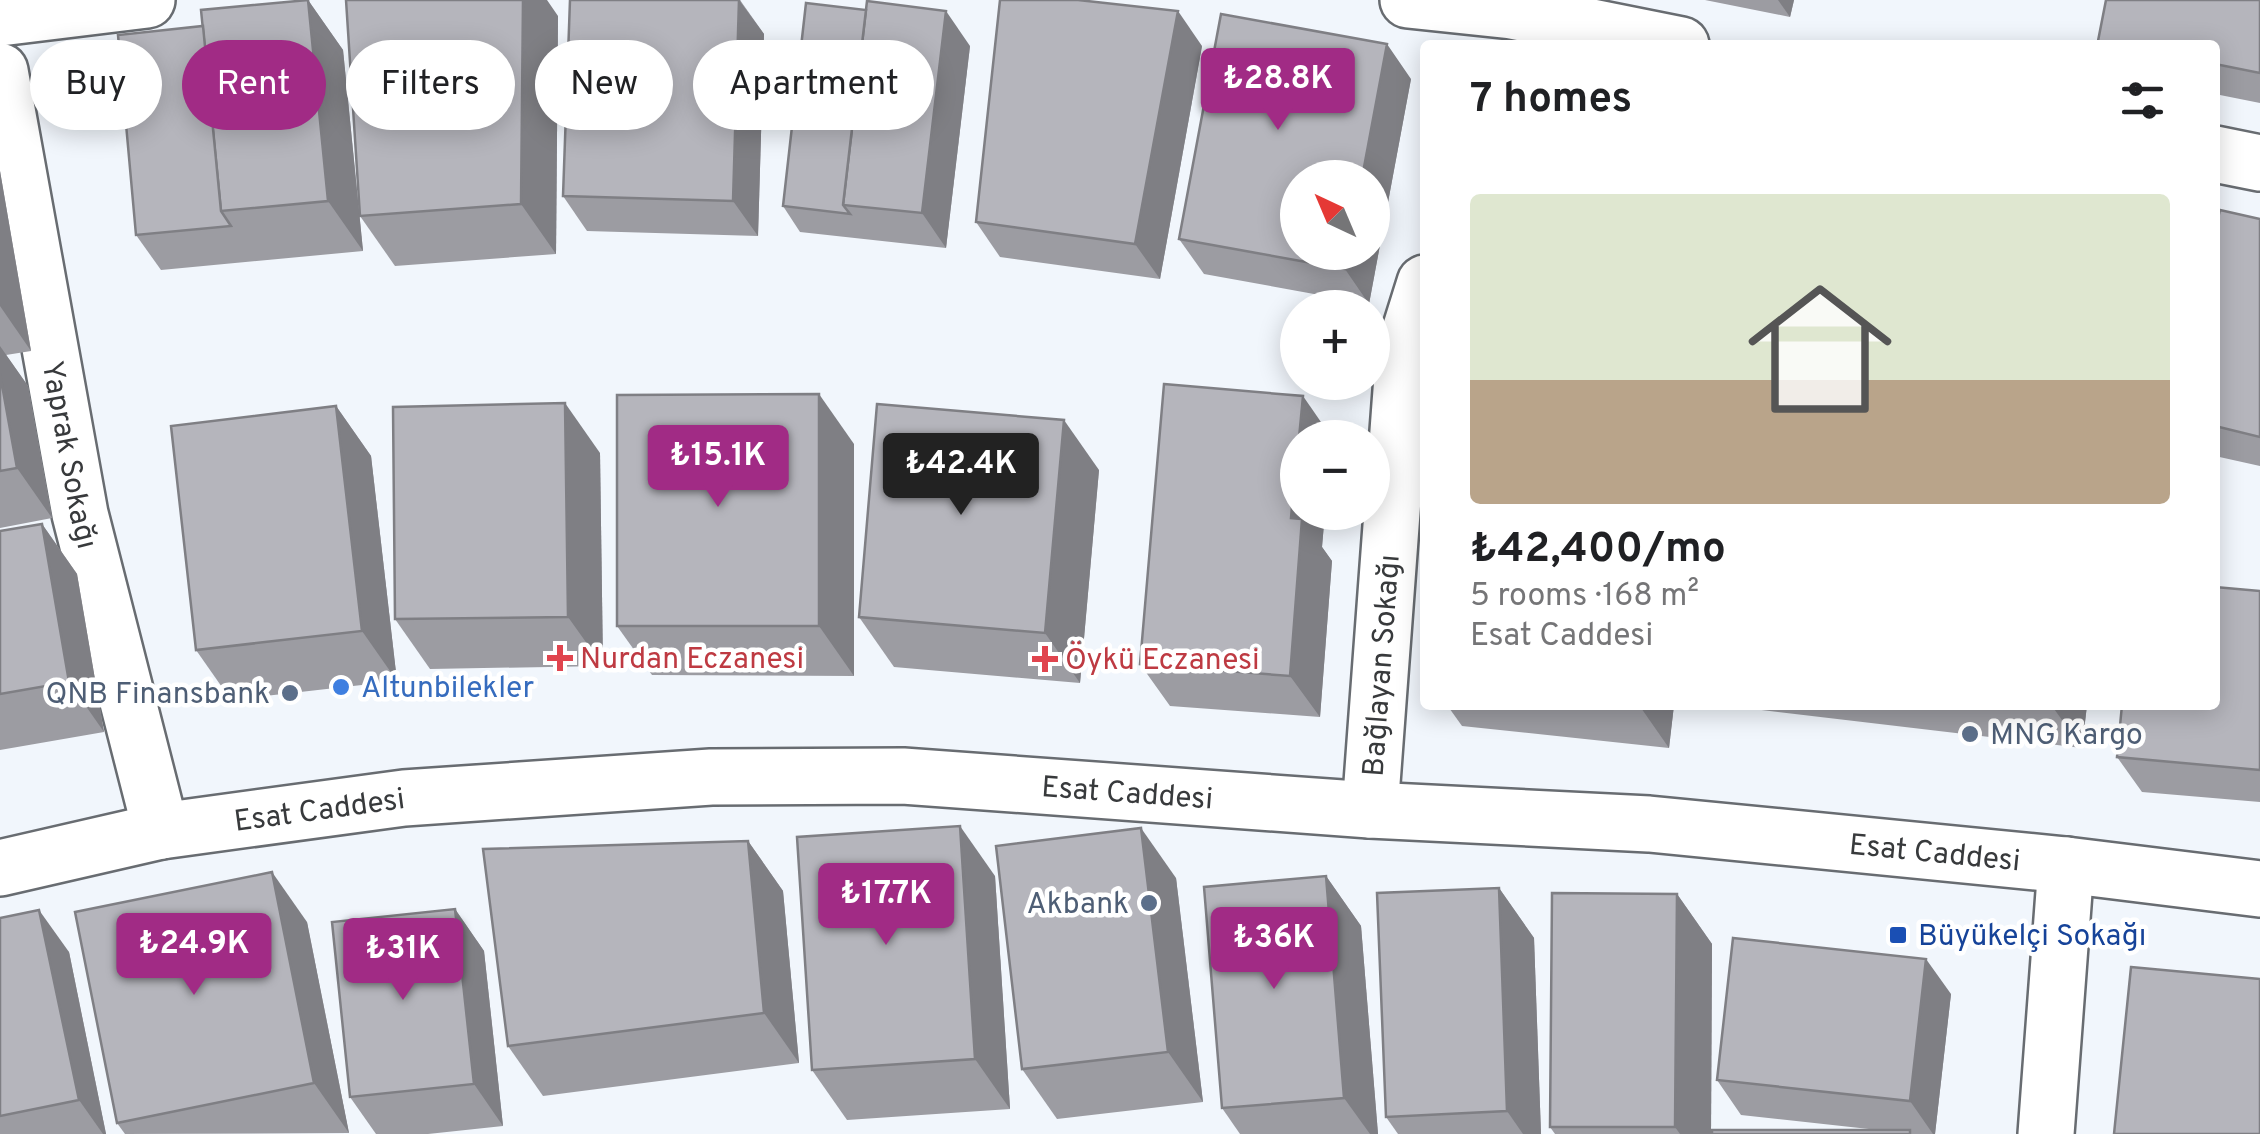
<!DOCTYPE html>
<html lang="en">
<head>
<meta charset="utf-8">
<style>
  :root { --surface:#fff; --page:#f2f2f2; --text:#202124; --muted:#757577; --accent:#a12b85 }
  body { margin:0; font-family:Overpass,sans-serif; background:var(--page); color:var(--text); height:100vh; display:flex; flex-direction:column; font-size:38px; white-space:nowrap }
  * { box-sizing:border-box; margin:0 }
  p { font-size:32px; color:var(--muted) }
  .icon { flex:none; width:55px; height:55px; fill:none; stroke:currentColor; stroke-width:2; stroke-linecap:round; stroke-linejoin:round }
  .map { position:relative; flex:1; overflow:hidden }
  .panel { position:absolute; left:1420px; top:40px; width:800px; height:670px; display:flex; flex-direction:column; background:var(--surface); border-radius:10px; box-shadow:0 5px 25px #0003 }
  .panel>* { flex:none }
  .top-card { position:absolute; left:30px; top:40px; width:950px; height:90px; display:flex; gap:20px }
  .needle { width:65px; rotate:316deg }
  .buttons { position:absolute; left:1280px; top:160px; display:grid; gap:20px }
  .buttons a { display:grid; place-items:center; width:110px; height:110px; border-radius:50%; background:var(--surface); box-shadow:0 5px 25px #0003; font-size:50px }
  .price { position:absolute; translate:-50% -85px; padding:0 22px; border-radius:10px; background:var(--accent); color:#fff; font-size:32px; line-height:65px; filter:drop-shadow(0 2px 5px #0008) }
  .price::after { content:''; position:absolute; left:50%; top:60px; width:30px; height:22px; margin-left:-15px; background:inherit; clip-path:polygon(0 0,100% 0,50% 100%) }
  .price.current { background:#222; color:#fff }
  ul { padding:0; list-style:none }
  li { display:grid; align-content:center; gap:20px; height:530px; padding:0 50px }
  li span { display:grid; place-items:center; height:310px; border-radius:10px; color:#555 }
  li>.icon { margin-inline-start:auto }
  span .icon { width:180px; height:180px; fill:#fffc; stroke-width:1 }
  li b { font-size:42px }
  h2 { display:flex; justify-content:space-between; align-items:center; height:120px; padding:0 50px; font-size:42px }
  .pill { padding:0 35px; border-radius:45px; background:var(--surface); box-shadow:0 5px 25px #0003; font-size:35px; line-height:90px }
  .pill.current { background:var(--accent); color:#fff }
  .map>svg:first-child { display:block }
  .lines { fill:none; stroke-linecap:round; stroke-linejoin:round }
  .minor-casing { stroke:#686c71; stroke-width:60 }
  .secondary-casing { stroke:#686c71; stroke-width:60 }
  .minor { stroke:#fff; stroke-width:55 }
  .secondary { stroke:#fff; stroke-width:55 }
  .wall { fill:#9c9ca2 }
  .shaded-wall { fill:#7f7f84 }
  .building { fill:#b5b5bc; stroke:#7f7f84; stroke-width:2.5 }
  .health-dot { fill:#e0444e; stroke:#fff; stroke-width:4 }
  .shop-dot { fill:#3f7fe0; stroke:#fff; stroke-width:4 }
  .service-dot { fill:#5c6f8a; stroke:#fff; stroke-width:4 }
  .transit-dot { fill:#1a4fb4; stroke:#fff; stroke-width:4 }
  .labels { text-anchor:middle; stroke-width:9; stroke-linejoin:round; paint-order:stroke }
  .street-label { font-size:30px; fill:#383a3c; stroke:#fff }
  .health-label { font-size:30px; fill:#be3a42; stroke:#fff; text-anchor:start }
  .shop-label { font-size:30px; fill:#366cbe; stroke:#fff; text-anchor:start }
  .service-label { font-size:30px; fill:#4e5e75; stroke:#fff; text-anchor:end }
  .transit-label { font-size:30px; fill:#164399; stroke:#fff; text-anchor:start }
</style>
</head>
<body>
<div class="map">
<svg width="2260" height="1134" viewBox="0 0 2260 1134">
  <rect width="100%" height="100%" fill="#f1f6fc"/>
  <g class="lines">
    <defs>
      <g id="minor">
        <path d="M1408 0 1512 11 1681 45"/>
        <path d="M0 18 147 0"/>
        <path id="s1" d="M0 71 80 514 161 831"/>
        <path d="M2215 154 2260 163"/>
        <path id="s2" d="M1370 810 1404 350 1425 283"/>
        <path d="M2046 1134 2066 865"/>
      </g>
      <g id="secondary">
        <path id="s3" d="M0 868 161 831 404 798 711 777 903 776 1370 810 1649 824 2066 865 2260 889"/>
      </g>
    </defs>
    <!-- minor casing -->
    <use href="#minor" class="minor-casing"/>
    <!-- secondary casing -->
    <use href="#secondary" class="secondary-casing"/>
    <!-- minor -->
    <use href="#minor" class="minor"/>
    <!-- secondary -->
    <use href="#secondary" class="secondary"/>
  </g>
  <!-- wall -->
  <g class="wall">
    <path d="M308 0 343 50 363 251 161 270 136 235 203 26Z"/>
    <path d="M740 0 764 34 758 236 587 231 563 196Z"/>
    <path d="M1705 0H1794L1790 17Z"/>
    <path d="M2260 0V103L2215 94V45H2100L2098 41Z"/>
    <path d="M558 16 556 254 395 266 360 216Z"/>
    <path d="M970 46 946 248 800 232 783 206Z"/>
    <path d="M1202 46 1160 279 1000 257 976 222Z"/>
    <path d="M1411 79 1369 304 1204 274 1179 239Z"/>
    <path d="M0 171 31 351 6 355 28 386 52 518 0 528Z"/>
    <path d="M2260 219V466L2215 456V230Z"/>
    <path d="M336 406 371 456 397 681 231 700 196 650Z"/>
    <path d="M854 444V676L652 675 617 626Z"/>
    <path d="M600 453 603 666 430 669 395 619Z"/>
    <path d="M1099 470 1080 683 894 667 859 617Z"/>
    <path d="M1298 512H1325L1322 547 1332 561 1320 717 1170 706 1140 664Z"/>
    <path d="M42 524 77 574 104 732 0 750V531Z"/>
    <path d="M2260 591V802L2142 792 2117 757Z"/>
    <path d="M1447 705H1674L1669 748 1462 726Z"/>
    <path d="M1743 705H2087L2082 748 1745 708Z"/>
    <path d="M748 841 783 891 799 1063 543 1096 508 1046Z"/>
    <path d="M995 876 1010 1109 847 1120 812 1070Z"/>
    <path d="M1326 876 1361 926 1378 1134H1240L1222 1108Z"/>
    <path d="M1176 878 1203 1102 1057 1119 1022 1069Z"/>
    <path d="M1499 888 1534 938 1541 1134H1398L1386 1117Z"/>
    <path d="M1677 894 1712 944 1711 1134H1555L1550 1127Z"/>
    <path d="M455 909 484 951 503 1126 428 1134H376L350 1097Z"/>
    <path d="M0 918 69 952 106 1134H0Z"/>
    <path d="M307 922 349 1133 125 1134 117 1123Z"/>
    <path d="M1951 994 1935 1134H1712L1878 1130 1741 1115 1717 1080Z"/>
  </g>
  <!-- shaded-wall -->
  <g class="shaded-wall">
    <path d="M308 0 343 50 363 251 328 201Z"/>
    <path d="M523 0H547L558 16 556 254 521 204Z"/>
    <path d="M739 0 764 34 758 236 733 201Z"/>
    <path d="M1778 0H1794L1790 17Z"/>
    <path d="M946 11 970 46 946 248 922 213Z"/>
    <path d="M1178 11 1202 46 1160 279 1135 244Z"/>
    <path d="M1387 44 1411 79 1369 304 1345 269 1348 252H1372V178H1362Z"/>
    <path d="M0 171 31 351 0 306Z"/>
    <path d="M0 346 28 386 52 518 17 468 0 374Z"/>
    <path d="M819 394 854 444V676L819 626Z"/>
    <path d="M1303 396 1332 438H1299Z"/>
    <path d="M565 403 600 453 603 666 568 617Z"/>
    <path d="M336 406 371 456 397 681 362 631Z"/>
    <path d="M1064 420 1099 470 1080 683 1045 633Z"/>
    <path d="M1298 453V512H1325L1322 547 1332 561 1320 717 1290 676 1291 518Z"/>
    <path d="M42 524 77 574 104 732 69 682Z"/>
    <path d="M1639 705H1674L1669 748Z"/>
    <path d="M2052 705H2087L2082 748 2052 706Z"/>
    <path d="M960 826 995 876 1010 1109 975 1059Z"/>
    <path d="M1141 828 1176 878 1203 1102 1168 1052Z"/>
    <path d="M748 841 783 891 799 1063 764 1013Z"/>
    <path d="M272 872 307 922 349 1133 314 1083Z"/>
    <path d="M1326 876 1361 926 1378 1134H1370L1344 1098Z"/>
    <path d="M1499 888 1534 938 1541 1134H1523L1507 1111Z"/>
    <path d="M1677 894 1712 944 1711 1134H1680L1675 1127Z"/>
    <path d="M455 909 484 951 503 1126 474 1084Z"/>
    <path d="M39 910 69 952 106 1134H103L79 1100Z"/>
    <path d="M1926 959 1951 994 1935 1134H1933L1910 1101Z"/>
  </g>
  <!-- building -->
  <g class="building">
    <path d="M308 0 328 201 221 211 201 10Z"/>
    <path d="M346 0H523L521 204 360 216Z"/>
    <path d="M570 0H739L733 201 563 196Z"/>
    <path d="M1000 0H1078L1178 11 1135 244 976 222Z"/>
    <path d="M2106 0H2260V73L2215 64V45H2118L2098 41Z"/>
    <path d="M867 1 946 11 922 213 843 205Z"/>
    <path d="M806 3 866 10 843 205 850 214 783 206Z"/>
    <path d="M1221 14 1387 44 1362 178H1298V252H1348L1345 269 1179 239Z"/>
    <path d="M203 26 221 211 231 226 136 235 118 35Z"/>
    <path d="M2220 210 2260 219V437L2215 426V230Z"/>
    <path d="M0 374 17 468 0 471Z"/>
    <path d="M1164 384 1303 396 1299 438H1298L1291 518 1302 519 1290 676 1140 664Z"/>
    <path d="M819 394V626H617V395Z"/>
    <path d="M565 403 568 617 395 619 393 407Z"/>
    <path d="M877 404 1064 420 1045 633 859 617Z"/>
    <path d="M336 406 362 631 196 650 171 426Z"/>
    <path d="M42 524 69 682 0 694V531Z"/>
    <path d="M2215 587 2260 591V770L2117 757 2122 705H2215Z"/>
    <path d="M960 826 975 1059 812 1070 797 837Z"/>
    <path d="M1141 828 1168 1052 1022 1069 996 846Z"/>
    <path d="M748 841 764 1013 508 1046 483 849Z"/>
    <path d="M272 872 314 1083 117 1123 75 912Z"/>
    <path d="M1326 876 1344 1098 1222 1108 1204 887Z"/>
    <path d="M1499 888 1507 1111 1386 1117 1377 893Z"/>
    <path d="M1552 893 1677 894 1675 1127H1550Z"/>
    <path d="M455 909 474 1084 350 1097 332 922Z"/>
    <path d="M39 910 79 1100 0 1116V918Z"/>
    <path d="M1733 938 1926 959 1910 1101 1717 1080Z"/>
    <path d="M2131 967 2260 979V1134H2114Z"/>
    <rect x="1712" y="1130" width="198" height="4"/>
  </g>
  <!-- markers -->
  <g class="health-dot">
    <path d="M555 643h10v10h10v10h-10v10h-10v-10h-10v-10h10z"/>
    <path d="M1040 644h10v10h10v10h-10v10h-10v-10h-10v-10h10z"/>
  </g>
  <circle class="shop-dot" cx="341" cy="687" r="10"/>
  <g class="service-dot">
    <circle cx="290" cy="693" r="10"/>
    <circle cx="1970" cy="734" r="10"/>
    <circle cx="1149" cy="903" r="10"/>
  </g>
  <rect class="transit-dot" x="1888" y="925" width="20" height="20" rx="5"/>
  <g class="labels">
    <!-- street labels -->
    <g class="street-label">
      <text dy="10" stroke="none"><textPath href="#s1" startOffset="390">Yaprak Sokağı</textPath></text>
      <text dy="10" stroke="none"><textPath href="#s2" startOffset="145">Bağlayan Sokağı</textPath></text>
      <text dy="10" stroke="none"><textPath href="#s3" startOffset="1135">Esat Caddesi</textPath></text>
      <text dy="10" stroke="none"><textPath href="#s3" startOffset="325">Esat Caddesi</textPath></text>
      <text dy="10" stroke="none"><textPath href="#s3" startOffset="1945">Esat Caddesi</textPath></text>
    </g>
    <!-- health labels -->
    <g class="health-label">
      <text x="580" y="668">Nurdan Eczanesi</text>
      <text x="1065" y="669">Öykü Eczanesi</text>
    </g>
    <!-- shop labels -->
    <g class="shop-label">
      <text x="361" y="697">Altunbilekler</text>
    </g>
    <!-- service labels -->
    <g class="service-label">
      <text x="270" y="703">QNB Finansbank</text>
      <text x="1990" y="744" text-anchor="start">MNG Kargo</text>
      <text x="1129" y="913">Akbank</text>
    </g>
    <!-- transit labels -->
    <g class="transit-label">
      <text x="1918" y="945">Büyükelçi Sokağı</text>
    </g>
  </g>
</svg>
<div class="buttons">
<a><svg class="needle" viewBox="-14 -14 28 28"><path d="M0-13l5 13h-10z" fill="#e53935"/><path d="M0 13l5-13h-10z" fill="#757577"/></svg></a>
<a>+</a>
<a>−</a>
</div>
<b class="price" style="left:1278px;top:133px">₺28.8K</b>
<b class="price" style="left:718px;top:510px">₺15.1K</b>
<b class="price current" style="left:961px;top:518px">₺42.4K</b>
<b class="price" style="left:886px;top:948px">₺17.7K</b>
<b class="price" style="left:1274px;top:992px">₺36K</b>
<b class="price" style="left:194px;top:998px">₺24.9K</b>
<b class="price" style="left:403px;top:1003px">₺31K</b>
<div class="top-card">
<a class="pill">Buy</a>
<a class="pill current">Rent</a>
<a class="pill">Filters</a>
<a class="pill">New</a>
<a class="pill">Apartment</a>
</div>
<section class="panel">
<h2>7 homes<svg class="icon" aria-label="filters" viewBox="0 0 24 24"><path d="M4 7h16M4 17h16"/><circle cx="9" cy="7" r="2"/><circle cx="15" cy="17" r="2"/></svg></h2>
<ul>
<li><span style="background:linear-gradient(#dfe7d0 60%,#b9a48a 0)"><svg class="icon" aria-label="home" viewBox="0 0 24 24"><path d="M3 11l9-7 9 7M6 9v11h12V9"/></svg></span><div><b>₺42,400/mo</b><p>5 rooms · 168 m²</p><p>Esat Caddesi</p></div></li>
</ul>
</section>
</div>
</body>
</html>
